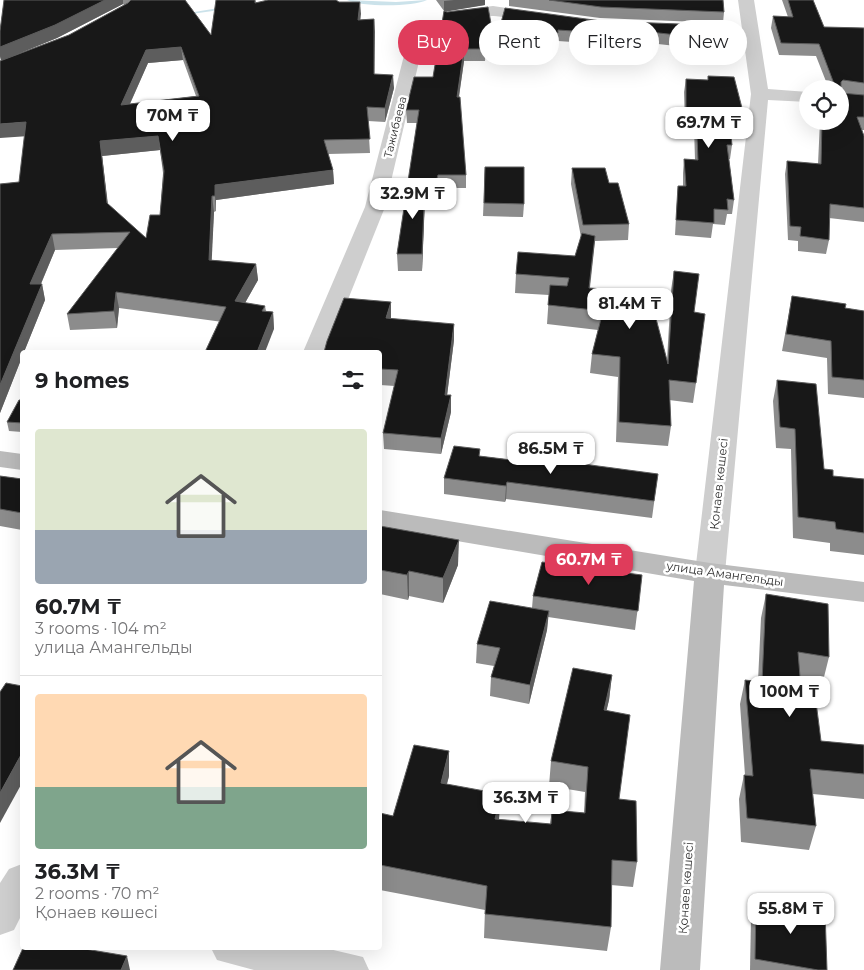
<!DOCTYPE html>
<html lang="en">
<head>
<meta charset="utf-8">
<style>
  :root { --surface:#fff; --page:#f2f2f2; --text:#202124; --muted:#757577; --line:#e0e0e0; --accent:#df3c5b }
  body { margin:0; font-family:Montserrat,sans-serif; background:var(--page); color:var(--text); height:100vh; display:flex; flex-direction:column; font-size:19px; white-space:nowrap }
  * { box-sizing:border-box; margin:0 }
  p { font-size:16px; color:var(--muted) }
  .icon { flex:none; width:28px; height:28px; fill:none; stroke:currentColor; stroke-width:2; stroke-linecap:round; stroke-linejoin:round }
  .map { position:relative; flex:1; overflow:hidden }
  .side { position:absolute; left:20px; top:350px; width:362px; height:600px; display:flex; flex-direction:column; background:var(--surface); border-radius:5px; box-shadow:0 5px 20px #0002 }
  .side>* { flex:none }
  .banner { position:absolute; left:398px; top:20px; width:391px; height:45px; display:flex; gap:10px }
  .fabs { position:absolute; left:799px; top:80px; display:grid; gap:10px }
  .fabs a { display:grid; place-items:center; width:50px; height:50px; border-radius:50%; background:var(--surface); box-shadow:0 5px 20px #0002; font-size:25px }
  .price { position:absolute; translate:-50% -42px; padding:0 11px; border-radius:10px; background:#fff; color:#222; font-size:16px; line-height:32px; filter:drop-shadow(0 1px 2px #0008) }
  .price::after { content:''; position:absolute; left:50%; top:30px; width:15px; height:11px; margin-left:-8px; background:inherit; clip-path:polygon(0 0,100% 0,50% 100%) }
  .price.current { background:var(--accent); color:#fff }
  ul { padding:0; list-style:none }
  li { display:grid; align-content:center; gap:10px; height:265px; padding:0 15px }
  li+li { border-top:1px solid var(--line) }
  li span { display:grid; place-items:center; height:155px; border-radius:5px; color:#555 }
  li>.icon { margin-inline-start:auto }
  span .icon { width:90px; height:90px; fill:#fffc; stroke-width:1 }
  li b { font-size:21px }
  h2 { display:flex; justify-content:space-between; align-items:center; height:60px; padding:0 15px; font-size:21px }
  .tag { padding:0 18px; border-radius:22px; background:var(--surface); box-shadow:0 5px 20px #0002; font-size:18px; line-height:45px }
  .tag.current { background:var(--accent); color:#fff }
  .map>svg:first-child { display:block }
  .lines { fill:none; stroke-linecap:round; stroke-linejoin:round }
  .stream { fill:#cbe2ea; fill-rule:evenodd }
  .street { fill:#cecece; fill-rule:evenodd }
  .secondary { fill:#bbb; fill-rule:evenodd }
  .wall { fill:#8c8c8c; fill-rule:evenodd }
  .shaded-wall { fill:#5d5d5d }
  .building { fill:#181818; stroke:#5d5d5d; fill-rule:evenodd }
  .labels { text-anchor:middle; stroke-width:5; stroke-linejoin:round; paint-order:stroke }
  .far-street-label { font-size:11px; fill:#313131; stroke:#fff }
  .street-label { font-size:12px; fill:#313131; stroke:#fff }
</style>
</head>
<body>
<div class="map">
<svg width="864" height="970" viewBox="0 0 864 970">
  <rect width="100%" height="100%" fill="#fff"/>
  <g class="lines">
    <!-- stream -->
    <g class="stream">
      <path d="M347 0 396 2 427 0C413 7 361 7 347 0Z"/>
      <path d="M225 7H227V9L184 15 182 14Z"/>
    </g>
    <!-- street -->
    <g class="street">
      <path d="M738 0H754L768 89 808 92V102L768 100 725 573 721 580 710 583 699 580 695 573 751 94Z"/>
      <path d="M493 6 540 13 548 18C541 28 504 15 492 16 481 16 450 25 443 16L451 11Z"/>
      <path d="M416 35 424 40 385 207 327 352H303L365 207 408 40Z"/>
      <path d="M22 864V914L14 930 0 935V883L9 869Z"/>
      <path d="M211 948H325L363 957 369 970H254L217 960Z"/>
    </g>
    <!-- secondary -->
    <g class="secondary">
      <path d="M0 451 22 454V470L0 467Z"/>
      <path d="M380 510 710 563 864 582V602L724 585 700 970H660L694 581 380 528Z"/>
    </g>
  </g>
  <!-- wall -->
  <g class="wall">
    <path d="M4 0H185L211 35 216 0H255L256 2H360V20L374 19V74L394 88 385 122 368 121 370 153 328 154 333 170 334 184 216 200V211L214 212 211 260 256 264 258 280 245 303 265 306 266 311 273 312 274 329 119 308 117 328 70 330 67 314 118 248 55 250 41 284H42L45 300 24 352H22V357L0 413V184L19 182 25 136 0 56V31ZM123 4 124 5 69 35 12 56 57 38ZM183 60 196 96 130 104 148 63ZM160 150 163 173 160 215 146 238 108 204 102 156Z"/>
    <path d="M436 0H485V5L445 11 492 29V41H487L485 61H464L459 97 466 175V188H438L436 196 425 195 422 271H398L397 254 417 123H407L406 110 433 77 444 11Z"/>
    <path d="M509 0H723L724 12 723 23 600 18 509 6Z"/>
    <path d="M782 0H813L824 27 864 28V130H862L864 136V222L829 218V240L826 254 798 251V241L788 240 785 174 787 161 818 164 820 121H840V89H829L816 56 779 55 771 28 773 16 788 17Z"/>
    <path d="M505 8 731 41 730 52 604 38 602 44 558 41 557 44 498 41 499 30Z"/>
    <path d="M686 79 742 108 740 122 735 121 734 130H731L732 145 730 159H729L734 200 732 214H727L725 225 713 224 711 238 675 235 677 200 678 186H683V173L684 159 695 160 694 127H685L684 92Z"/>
    <path d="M485 167 524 204 523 217 483 216Z"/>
    <path d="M572 168 609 183 629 224 628 240 595 241 590 288 667 360 671 290 674 271 694 312 696 383 693 403 669 400 671 426 668 446 616 442 618 377 590 373 592 354 598 330 547 324 549 295 515 293 516 274 575 256 581 237 571 184Z"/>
    <path d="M792 296 845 308 864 311V398L828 394 827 358 782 351Z"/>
    <path d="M391 318V319L454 340 447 395H451V412L441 454 384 449 383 433 395 386 380 385V352Z"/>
    <path d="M777 380 824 469 833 476 864 479V555L830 551V543L793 538 791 449 776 448 773 401Z"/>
    <path d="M22 400V432L9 431 7 422Z"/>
    <path d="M480 456 552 465 658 474 652 518 506 499 505 502 444 494V478Z"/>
    <path d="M0 476 22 479V530L0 526Z"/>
    <path d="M380 526 458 565 443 603 409 596 408 600 380 594Z"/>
    <path d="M642 575 635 630 548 617 547 630 529 704 490 696 491 677 494 666 476 663 477 644 532 608 533 596Z"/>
    <path d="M766 594 829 657 823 681 800 677 802 701 821 741 864 745V799L813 794 816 826 809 850 741 842 739 799 744 775H745L740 704 745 680 758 681 761 618Z"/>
    <path d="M612 675 609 700 606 711 619 799 637 862 633 887 611 885V927L607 951 484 938 485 910 380 890V813L393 816 449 776 447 784 499 820 550 824 552 810 584 813 585 792 549 786 551 761Z"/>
    <path d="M756 899 827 970H750L751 918Z"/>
  </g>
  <!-- shaded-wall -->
  <g class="shaded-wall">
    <path d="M105 0H123V4L57 38 1 61 0 56V47Z"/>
    <path d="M454 0H485V5L444 12V1Z"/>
    <path d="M360 2 361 14 359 32 358 20Z"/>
    <path d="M374 19 375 32 374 88Z"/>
    <path d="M605 27 604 38 602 44 603 33Z"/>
    <path d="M181 47 183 60 148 63 123 119 121 105 146 50Z"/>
    <path d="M464 49V61L457 109V97Z"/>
    <path d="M393 75 394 88 385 122V108Z"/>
    <path d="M26 122 29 136 0 138V124Z"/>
    <path d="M158 136 160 150 102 156 109 218 107 203 100 141Z"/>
    <path d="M333 170 334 184 216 200V211L215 196V185Z"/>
    <path d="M438 175V188L436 196V182Z"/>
    <path d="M425 183V199L422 271V254Z"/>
    <path d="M212 196 214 212 211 276 209 260Z"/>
    <path d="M52 234 55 250 34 300 30 284Z"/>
    <path d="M256 264 258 280 237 317 235 301Z"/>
    <path d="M42 284 45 300 24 352H22V357L0 413V385Z"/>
    <path d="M116 292 119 308 117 328 114 311Z"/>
    <path d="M391 302V318L386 334V318Z"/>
    <path d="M273 312 274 329 265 352H257Z"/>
    <path d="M454 324V340L445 412V395Z"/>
    <path d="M451 395V412L441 454V438Z"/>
    <path d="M507 482 506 499 505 502 506 486Z"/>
    <path d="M459 540 458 565 443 603V578Z"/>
    <path d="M409 571V596L408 600 407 575Z"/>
    <path d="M549 611 547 630 529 704 530 685Z"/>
    <path d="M612 675 609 700 601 735 604 710Z"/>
    <path d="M449 751V776L440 808 441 783Z"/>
    <path d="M22 753V783L0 823V793Z"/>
    <path d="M501 794 499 819 494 844 495 819Z"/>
    <path d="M127 956 130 970H121Z"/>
  </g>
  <!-- building -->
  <g class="building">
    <path d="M4 0H105L55 25 0 47V31Z"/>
    <path d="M131 0H185L211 35 216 0H255V3L268 0H336L339 2H360L358 20 374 19V74L393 75 385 108 367 107 370 139 324 140 333 170 215 185V196H212L209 260 256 264 235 301 265 306 262 311 273 312 257 352H205L226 307 116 292 114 311 67 314 130 232 52 234 30 284H42L0 385V184L19 182 26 122 0 124V61L69 35 128 3ZM181 47 199 96 121 105 146 50ZM158 136 164 171 160 215H150L146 238 107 203 100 141Z"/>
    <path d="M549 0H723L724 12 601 7Z"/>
    <path d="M788 0H813L824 27 864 28V83L843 80 841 82V93L864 95V117H857L864 136V208L830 204 829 240 800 236 801 227 790 226 787 161 821 164 822 121H840V89H836L819 44 781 43 773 16 793 17Z"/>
    <path d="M488 7 492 29H487L486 49H464L457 97H460L466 175H438L436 182 408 181 419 110H406L414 77H433L444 11 447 12Z"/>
    <path d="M505 8 601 21 732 26 731 41 605 27 603 33 558 30V33L499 30Z"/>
    <path d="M708 76 734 77 742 108H735L736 116H729L732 145H727L734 200 727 199 728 210 714 209V223L676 220 678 186H686L684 159 698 160 696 114 686 113V79L708 80Z"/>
    <path d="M485 167H524V204L484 203Z"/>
    <path d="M572 168H605L609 183H618L629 224 583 225Z"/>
    <path d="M408 182 425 183 422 254H397Z"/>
    <path d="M582 233 595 236 589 288 649 292 668 364 674 271 699 274 694 312 705 314 696 383 669 380 671 426 619 422 620 357 592 354 603 311 548 305 550 285 567 286 569 278 516 274 518 252 575 256Z"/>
    <path d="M792 296 846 304 845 308 864 311V380L832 377 831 341 786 334Z"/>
    <path d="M344 298 391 302 386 318 454 324 445 395H451L441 438 383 433 398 370 380 369V352H324L327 341Z"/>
    <path d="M777 380 816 384 824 469 833 470V476L864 479V533L836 529 835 522 798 517 795 429 780 427Z"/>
    <path d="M19 400H22V423L7 422Z"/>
    <path d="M454 446 480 449 479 456 552 465 553 460 658 474 654 501 507 482 506 486 444 478Z"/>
    <path d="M0 476 22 479V513L0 509Z"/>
    <path d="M380 526 459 540 443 578 409 571 407 575 380 570Z"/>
    <path d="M542 562 642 575 638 611 533 596Z"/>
    <path d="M766 594 828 604 829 657 798 652 802 701 816 702 821 741 864 745V774L810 769 816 826 747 818 744 775 753 776 745 680 762 682Z"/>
    <path d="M490 601 549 611 530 685 491 677 500 648 477 644Z"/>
    <path d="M573 668 612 675 604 710 630 715 619 799 636 801 637 862 612 860 611 927 485 914 487 886 380 865V813L393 816 414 745 449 751 441 783 501 794 495 819 551 824 552 810 585 813 588 767 551 761Z"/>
    <path d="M6 683 22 686V753L0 793V692Z"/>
    <path d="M756 899 825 911 827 970H818L755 959Z"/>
    <path d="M23 948H79L127 956 121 970H13Z"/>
  </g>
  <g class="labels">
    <!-- far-street labels -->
    <g class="far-street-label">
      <text transform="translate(395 127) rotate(-76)" y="4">Тажибаева</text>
    </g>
    <!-- street labels -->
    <g class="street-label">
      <text transform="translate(719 484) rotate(-84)" y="4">Қонаев көшесі</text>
      <text transform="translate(725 574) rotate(8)" y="4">улица Амангельды</text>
      <text transform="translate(686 888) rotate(-86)" y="4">Қонаев көшесі</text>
    </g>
  </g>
</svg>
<div class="fabs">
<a><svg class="icon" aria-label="locate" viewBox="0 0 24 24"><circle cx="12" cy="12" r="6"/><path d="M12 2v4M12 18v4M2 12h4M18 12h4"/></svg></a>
</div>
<b class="price" style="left:173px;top:142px">70M ₸</b>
<b class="price" style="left:709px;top:149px">69.7M ₸</b>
<b class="price" style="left:413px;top:220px">32.9M ₸</b>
<b class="price" style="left:630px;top:330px">81.4M ₸</b>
<b class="price" style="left:551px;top:475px">86.5M ₸</b>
<b class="price current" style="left:589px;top:586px">60.7M ₸</b>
<b class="price" style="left:790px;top:718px">100M ₸</b>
<b class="price" style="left:526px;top:824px">36.3M ₸</b>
<b class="price" style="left:791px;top:935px">55.8M ₸</b>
<div class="banner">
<a class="tag current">Buy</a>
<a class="tag">Rent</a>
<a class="tag">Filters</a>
<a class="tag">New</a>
</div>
<section class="side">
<h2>9 homes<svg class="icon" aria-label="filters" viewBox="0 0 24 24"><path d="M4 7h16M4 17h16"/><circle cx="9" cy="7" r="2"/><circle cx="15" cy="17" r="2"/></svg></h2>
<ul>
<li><span style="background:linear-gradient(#dfe7d0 65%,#9aa5b1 0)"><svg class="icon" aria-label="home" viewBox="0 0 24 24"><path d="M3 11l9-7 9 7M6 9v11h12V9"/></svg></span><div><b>60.7M ₸</b><p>3 rooms · 104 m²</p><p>улица Амангельды</p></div></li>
<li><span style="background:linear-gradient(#ffd9b3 60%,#7fa58c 0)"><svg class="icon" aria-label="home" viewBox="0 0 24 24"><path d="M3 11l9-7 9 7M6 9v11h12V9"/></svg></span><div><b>36.3M ₸</b><p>2 rooms · 70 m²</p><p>Қонаев көшесі</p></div></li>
</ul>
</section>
</div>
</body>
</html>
